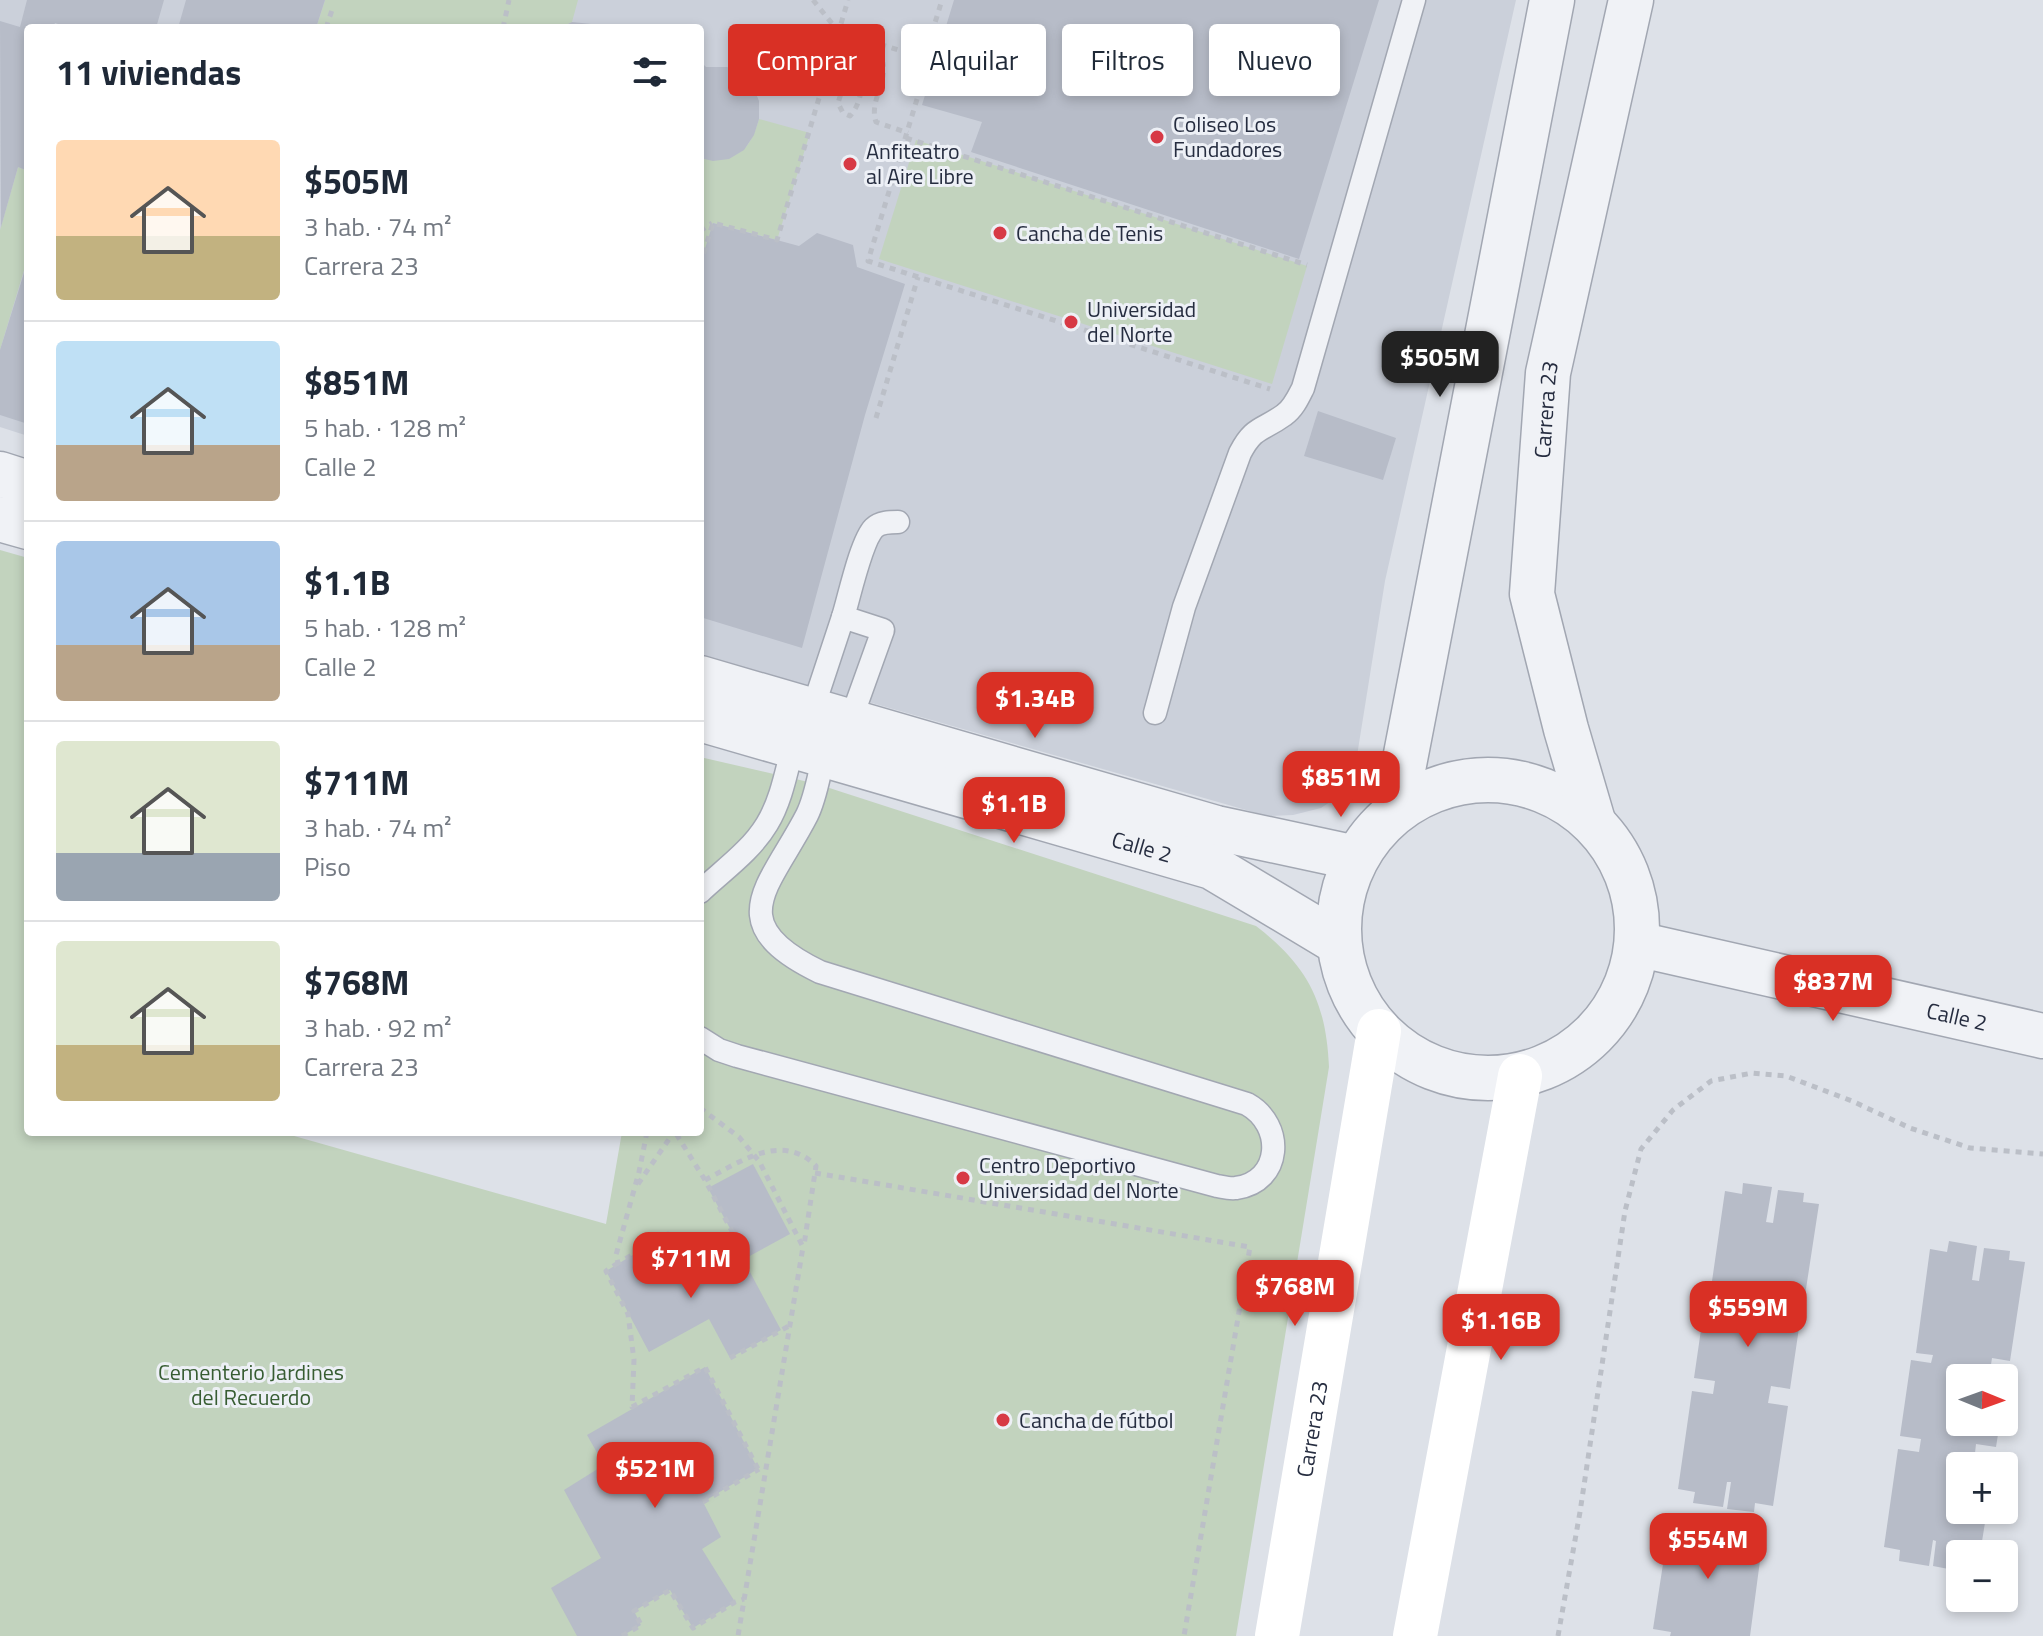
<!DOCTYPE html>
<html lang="es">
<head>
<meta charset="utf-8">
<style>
  :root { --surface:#fff; --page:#f2f2f3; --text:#1f2937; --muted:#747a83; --line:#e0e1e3; --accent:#d93025 }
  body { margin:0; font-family:"Titillium Web",sans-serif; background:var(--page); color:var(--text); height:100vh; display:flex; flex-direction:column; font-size:30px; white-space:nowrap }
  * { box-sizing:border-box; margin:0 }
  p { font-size:26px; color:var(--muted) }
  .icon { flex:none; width:44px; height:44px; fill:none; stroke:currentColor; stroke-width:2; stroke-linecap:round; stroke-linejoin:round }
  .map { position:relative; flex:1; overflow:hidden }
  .panel { position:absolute; left:24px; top:24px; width:680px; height:1112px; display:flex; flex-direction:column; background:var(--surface); border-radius:8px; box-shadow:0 4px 12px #0003 }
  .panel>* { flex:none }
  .banner { position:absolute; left:728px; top:24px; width:760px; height:72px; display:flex; gap:16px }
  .needle { width:52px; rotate:91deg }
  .tools { position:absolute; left:1946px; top:1364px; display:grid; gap:16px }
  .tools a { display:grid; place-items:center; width:72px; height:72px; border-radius:8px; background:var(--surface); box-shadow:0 4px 12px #0003; font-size:40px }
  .price { position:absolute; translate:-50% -68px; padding:0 18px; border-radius:16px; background:var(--accent); color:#fff; font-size:26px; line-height:52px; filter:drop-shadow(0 2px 4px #0008) }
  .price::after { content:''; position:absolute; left:50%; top:48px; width:24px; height:18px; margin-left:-12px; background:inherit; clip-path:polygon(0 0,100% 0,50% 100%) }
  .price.active { background:#222; color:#fff }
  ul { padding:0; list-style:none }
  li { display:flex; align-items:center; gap:24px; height:200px; padding:0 32px }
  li+li { border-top:2px solid var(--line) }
  li span { display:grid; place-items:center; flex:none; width:224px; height:160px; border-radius:8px; color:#555 }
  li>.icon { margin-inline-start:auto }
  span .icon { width:96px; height:96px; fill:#fffc; stroke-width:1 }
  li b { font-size:34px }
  h2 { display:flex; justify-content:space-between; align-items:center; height:96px; padding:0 32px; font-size:34px }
  .tag { padding:0 28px; border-radius:8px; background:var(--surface); box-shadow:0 4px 12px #0003; font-size:28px; line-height:72px }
  .tag.active { background:var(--accent); color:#fff }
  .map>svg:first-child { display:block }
  .built { fill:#cbd0da }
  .green { fill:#c2d3be }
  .building { fill:#b7bcc8 }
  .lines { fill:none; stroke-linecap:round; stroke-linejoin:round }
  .service-casing { stroke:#a2a7b2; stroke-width:25 }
  .minor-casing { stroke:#a2a7b2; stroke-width:47 }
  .tertiary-casing { stroke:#a2a7b2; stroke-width:47 }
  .path { stroke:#bbbfc7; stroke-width:5; stroke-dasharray:6 6; stroke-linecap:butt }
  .service { stroke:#f0f2f6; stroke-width:22 }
  .minor { stroke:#f0f2f6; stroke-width:44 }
  .tertiary { stroke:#f0f2f6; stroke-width:44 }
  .secondary { stroke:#fff; stroke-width:44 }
  .poi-dot { fill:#d73945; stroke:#edf0f6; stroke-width:3 }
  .labels { text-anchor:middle; stroke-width:6; stroke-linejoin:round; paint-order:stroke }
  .poi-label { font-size:22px; fill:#262d40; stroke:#edf0f6; text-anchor:start }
  .street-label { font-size:22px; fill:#262d40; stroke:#edf0f6 }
  .park-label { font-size:22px; fill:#375d32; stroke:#edf0f6 }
</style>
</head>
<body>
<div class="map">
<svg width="2043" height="1636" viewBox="0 0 2043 1636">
  <rect width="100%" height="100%" fill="#dde1e8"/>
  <!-- built -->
  <path class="built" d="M0 0H1516L1385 581 1352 787 1321 808 1293 815 1267 816 858 699 700 660V28H28V436L0 427Z"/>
  <!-- green -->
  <g class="green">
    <path d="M325 0H578L572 22 560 28H316Z"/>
    <path d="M759 119 810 133 777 240 713 223 700 267V158C736 159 748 156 759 119Z"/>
    <path d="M916 140 1307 266 1272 384 879 259Z"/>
    <path d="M18 167 28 171V257L0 350V230Z"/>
    <path d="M0 550 28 558V1132H280L606 1224 622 1132H700V757L817 784 1256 926C1308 966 1326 1002 1329 1067L1236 1636H0Z"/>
  </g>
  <!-- building -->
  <g class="building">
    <path d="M27 0H164L156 28H70L55 23 53 28H28V171L18 167 1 227 0 21 20 27Z"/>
    <path d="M186 0H325L316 28H178Z"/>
    <path d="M954 0H1379L1299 259 971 152 982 122 922 105Z"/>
    <path d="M572 22 591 24 603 28H560Z"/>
    <path d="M700 61 706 67H727L738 71 752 84 759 101V119L754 135 744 150 729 159 713 161 700 158Z"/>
    <path d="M713 223 799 246 817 233 853 245 857 267 905 284 865 415 802 648 700 617V265Z"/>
    <path d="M28 260V424L0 415V350Z"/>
    <path d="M1318 411 1396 438 1383 480 1304 456Z"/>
    <path d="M753 1164 790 1234 746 1258 708 1188Z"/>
    <path d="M1743 1183 1772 1187 1766 1222 1773 1223 1778 1190 1804 1193 1803 1202 1819 1204 1804 1302 1786 1300 1784 1319 1800 1321 1790 1389 1771 1386 1768 1403 1788 1406 1773 1506 1755 1503 1754 1512 1727 1509 1731 1482H1727L1723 1507 1693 1503 1695 1492 1678 1489 1692 1391 1713 1394 1715 1381 1694 1378 1705 1302 1726 1305 1727 1297 1710 1295 1725 1191 1742 1194Z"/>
    <path d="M668 1234 696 1285 743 1259 781 1330 730 1358 709 1319 649 1352 606 1271Z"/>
    <path d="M1949 1241 1977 1246 1972 1280 1979 1281 1984 1248 2010 1251 2009 1260 2025 1262 2010 1361 1992 1358 1989 1378H1960V1422H2000L1996 1447 1976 1444 1974 1462 1992 1466H1960V1510H1987L1980 1554H1960L1959 1571 1933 1566 1936 1541 1933 1540 1929 1566 1899 1561 1900 1550 1884 1547 1898 1449 1919 1452 1921 1439 1900 1436 1911 1360 1931 1363 1933 1355 1916 1353 1930 1249 1947 1252Z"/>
    <path d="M705 1367 758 1469 703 1502 721 1537 702 1549 735 1602 693 1628 670 1590 634 1611 641 1625 622 1636H577L551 1588 601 1558 564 1490 604 1465 587 1435Z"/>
    <path d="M1687 1517 1716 1521 1711 1556 1717 1557 1721 1523 1749 1527 1748 1535 1763 1538 1750 1636H1670L1671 1632 1653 1629 1669 1525 1686 1528Z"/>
  </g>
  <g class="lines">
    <defs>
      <g id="service">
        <path d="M812 711 843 617"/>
        <path d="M1155 713 1184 607 1240 453C1254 426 1262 431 1284 415 1293 409 1298 398 1303 388L1414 0"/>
        <path d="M850 722 883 630 843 617C849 598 861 541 874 528 880 522 890 522 898 522"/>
        <path d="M700 892C722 871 751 851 767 824 781 801 786 773 793 746"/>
        <path d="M700 1038 719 1050 737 1056 1217 1186C1223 1187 1230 1189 1236 1188 1282 1182 1285 1125 1247 1104L820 972C719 923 770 887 807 815 816 797 819 774 824 755"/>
      </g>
      <g id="minor">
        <path id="s1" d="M1637 944 2043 1036"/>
      </g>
      <g id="tertiary">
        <path d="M0 474 28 483"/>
        <path d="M0 519 28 527"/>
        <path d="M700 678 1216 828 1356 858"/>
        <path id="s2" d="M700 719 1212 867 1339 943"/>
        <circle cx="1488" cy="929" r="149"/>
        <path d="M1395 811 1552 0"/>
        <path id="s3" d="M1593 821 1566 729 1532 594 1548 373 1631 0"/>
      </g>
    </defs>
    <!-- service casing -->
    <use href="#service" class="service-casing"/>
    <!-- minor casing -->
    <use href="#minor" class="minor-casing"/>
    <!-- tertiary casing -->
    <use href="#tertiary" class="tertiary-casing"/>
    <!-- path -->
    <g class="path">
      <path d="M813 0 838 31 924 58 942 0"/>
      <path d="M326 28 332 10"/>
      <path d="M503 28 509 0"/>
      <path d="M834 47 847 51 851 62 838 103 843 113 850 116C865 100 859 75 874 60L883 63C887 83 869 102 876 122L908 133"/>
      <path d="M924 76 868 261 1270 389"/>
      <path d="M906 138 1307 265"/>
      <path d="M700 231 712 223"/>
      <path d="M700 265 713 223 777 240 848 0"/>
      <path d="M876 418 918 277"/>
      <path d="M700 1108 739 1137 759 1161 803 1247 738 1636"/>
      <path d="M647 1132 639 1172 616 1255 618 1263 668 1234 696 1285 746 1258 705 1180 675 1132"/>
      <path d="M815 1173 1250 1247 1184 1636"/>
      <path d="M705 1180C738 1163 782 1131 816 1166L804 1245"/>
      <path d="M638 1184 674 1132"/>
      <path d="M618 1263 606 1271 628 1314 634 1360 632 1407 705 1367 758 1469"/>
      <path d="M730 1358 789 1326"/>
      <path d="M703 1502 759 1469"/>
      <path d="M622 1636 641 1625 634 1611 670 1590 693 1628 735 1602 744 1599"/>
      <path d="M1558 1636 1580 1512 1625 1211 1641 1149 1673 1110 1711 1081 1752 1073 1786 1076 1852 1101 1910 1128 1970 1148 2043 1154"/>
    </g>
    <!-- service -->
    <use href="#service" class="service"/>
    <!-- minor -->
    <use href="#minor" class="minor"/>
    <!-- tertiary -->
    <use href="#tertiary" class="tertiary"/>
    <!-- secondary -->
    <g class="secondary">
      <path id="s4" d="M1277 1636 1379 1031"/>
      <path d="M1415 1636 1520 1076"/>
    </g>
  </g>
  <!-- markers -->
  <g class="poi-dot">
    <circle cx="1157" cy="137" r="8"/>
    <circle cx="850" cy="164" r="8"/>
    <circle cx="1000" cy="233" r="8"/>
    <circle cx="1071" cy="322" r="8"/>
    <circle cx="963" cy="1178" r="8"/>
    <circle cx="1003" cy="1420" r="8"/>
  </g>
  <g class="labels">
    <!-- poi labels -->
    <g class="poi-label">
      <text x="1173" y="132">Coliseo Los<tspan x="1173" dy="25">Fundadores</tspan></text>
      <text x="866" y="159">Anfiteatro<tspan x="866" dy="25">al Aire Libre</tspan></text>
      <text x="1016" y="241">Cancha de Tenis</text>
      <text x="1087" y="317">Universidad<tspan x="1087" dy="25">del Norte</tspan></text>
      <text x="979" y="1173">Centro Deportivo<tspan x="979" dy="25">Universidad del Norte</tspan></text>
      <text x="1019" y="1428">Cancha de fútbol</text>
    </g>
    <!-- street labels -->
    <g class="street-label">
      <text dy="8" stroke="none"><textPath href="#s3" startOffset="420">Carrera 23</textPath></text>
      <text dy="8" stroke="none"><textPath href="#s2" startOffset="460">Calle 2</textPath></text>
      <text dy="8" stroke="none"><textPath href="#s1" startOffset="328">Calle 2</textPath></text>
      <text dy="8" stroke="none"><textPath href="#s4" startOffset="210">Carrera 23</textPath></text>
    </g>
    <!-- park labels -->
    <g class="park-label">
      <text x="251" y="1380">Cementerio Jardines<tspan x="251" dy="25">del Recuerdo</tspan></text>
    </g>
  </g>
</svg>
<div class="tools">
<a><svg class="needle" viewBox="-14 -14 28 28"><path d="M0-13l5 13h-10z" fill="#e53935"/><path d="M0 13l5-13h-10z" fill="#747a83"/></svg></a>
<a>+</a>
<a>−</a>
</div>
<b class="price active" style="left:1440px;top:399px">$505M</b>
<b class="price" style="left:1035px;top:740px">$1.34B</b>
<b class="price" style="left:1341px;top:819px">$851M</b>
<b class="price" style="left:1014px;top:845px">$1.1B</b>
<b class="price" style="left:1833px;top:1023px">$837M</b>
<b class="price" style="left:691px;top:1300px">$711M</b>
<b class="price" style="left:1295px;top:1328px">$768M</b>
<b class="price" style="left:1748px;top:1349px">$559M</b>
<b class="price" style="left:1501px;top:1362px">$1.16B</b>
<b class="price" style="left:655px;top:1510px">$521M</b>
<b class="price" style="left:1708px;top:1581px">$554M</b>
<div class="banner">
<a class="tag active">Comprar</a>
<a class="tag">Alquilar</a>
<a class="tag">Filtros</a>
<a class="tag">Nuevo</a>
</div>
<section class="panel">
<h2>11 viviendas<svg class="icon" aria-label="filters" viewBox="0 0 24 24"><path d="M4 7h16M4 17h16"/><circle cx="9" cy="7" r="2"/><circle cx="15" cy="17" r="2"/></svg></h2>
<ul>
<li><span style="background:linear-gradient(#ffd9b3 60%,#c2b280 0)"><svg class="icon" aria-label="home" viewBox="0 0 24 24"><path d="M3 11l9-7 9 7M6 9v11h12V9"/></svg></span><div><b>$505M</b><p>3 hab. · 74 m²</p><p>Carrera 23</p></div></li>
<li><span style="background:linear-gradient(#bfe0f5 65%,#b9a48a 0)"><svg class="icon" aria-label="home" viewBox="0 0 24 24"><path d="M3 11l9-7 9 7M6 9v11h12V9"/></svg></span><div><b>$851M</b><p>5 hab. · 128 m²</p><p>Calle 2</p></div></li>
<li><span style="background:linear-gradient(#a9c7e8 65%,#b9a48a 0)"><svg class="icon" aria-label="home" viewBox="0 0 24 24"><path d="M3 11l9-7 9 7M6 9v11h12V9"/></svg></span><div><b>$1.1B</b><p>5 hab. · 128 m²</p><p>Calle 2</p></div></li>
<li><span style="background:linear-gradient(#dfe7d0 70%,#9aa5b1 0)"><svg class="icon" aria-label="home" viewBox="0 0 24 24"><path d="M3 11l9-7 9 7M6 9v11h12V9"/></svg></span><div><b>$711M</b><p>3 hab. · 74 m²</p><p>Piso</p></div></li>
<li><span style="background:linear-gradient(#dfe7d0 65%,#c2b280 0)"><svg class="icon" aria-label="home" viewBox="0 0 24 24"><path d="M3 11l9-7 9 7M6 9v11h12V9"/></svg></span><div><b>$768M</b><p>3 hab. · 92 m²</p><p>Carrera 23</p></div></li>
</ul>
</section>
</div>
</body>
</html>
